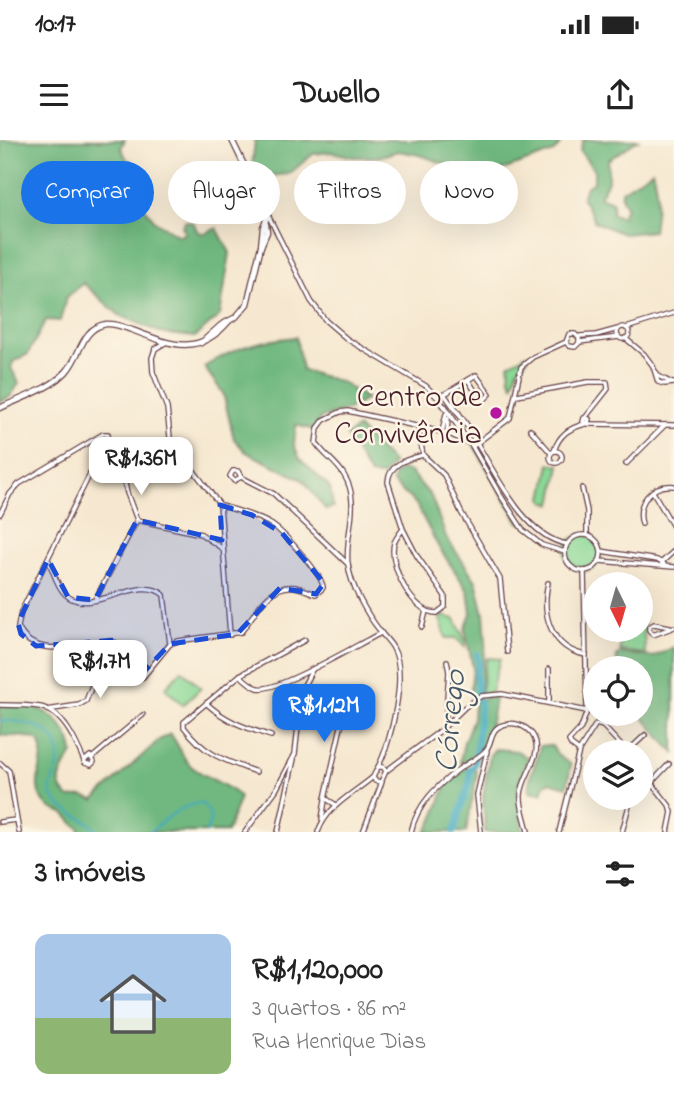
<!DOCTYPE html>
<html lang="pt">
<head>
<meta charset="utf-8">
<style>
  :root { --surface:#fff; --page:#f2f2f2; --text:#222; --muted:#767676; --line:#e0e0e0; --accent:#1a73e8 }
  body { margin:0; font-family:"Indie Flower",sans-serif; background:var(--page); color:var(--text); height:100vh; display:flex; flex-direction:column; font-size:26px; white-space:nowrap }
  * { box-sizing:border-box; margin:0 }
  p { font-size:23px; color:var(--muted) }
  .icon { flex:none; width:38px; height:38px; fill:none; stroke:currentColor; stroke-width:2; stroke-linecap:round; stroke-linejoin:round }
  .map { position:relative; height:692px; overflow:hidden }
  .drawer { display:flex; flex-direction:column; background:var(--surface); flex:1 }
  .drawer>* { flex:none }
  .guide { position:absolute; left:21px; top:21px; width:634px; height:63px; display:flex; gap:14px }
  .needle { width:46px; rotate:175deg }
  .tools { position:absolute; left:583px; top:432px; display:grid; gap:14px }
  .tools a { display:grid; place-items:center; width:70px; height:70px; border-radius:50%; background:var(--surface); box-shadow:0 7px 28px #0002; font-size:35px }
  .price { position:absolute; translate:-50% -60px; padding:0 16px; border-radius:14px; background:#fff; color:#222; font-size:23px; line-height:46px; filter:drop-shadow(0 2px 4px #0008) }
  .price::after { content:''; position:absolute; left:50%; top:42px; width:21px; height:16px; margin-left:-10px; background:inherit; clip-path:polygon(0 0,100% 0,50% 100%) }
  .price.selected { background:var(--accent); color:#fff }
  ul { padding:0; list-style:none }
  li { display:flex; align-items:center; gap:21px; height:175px; padding:0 35px }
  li+li { border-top:2px solid var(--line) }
  li span { display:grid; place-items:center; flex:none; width:196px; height:140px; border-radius:14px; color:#555 }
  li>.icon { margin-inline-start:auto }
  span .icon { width:84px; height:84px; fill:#fffc; stroke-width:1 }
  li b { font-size:30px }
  h2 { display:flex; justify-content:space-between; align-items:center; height:84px; padding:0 35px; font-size:30px }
  .pill { padding:0 24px; border-radius:32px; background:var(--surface); box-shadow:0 7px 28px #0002; font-size:24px; line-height:63px }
  .pill.selected { background:var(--accent); color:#fff }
  .status { display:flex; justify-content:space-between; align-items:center; height:49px; padding:0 35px; background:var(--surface); direction:ltr }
  .status svg { height:19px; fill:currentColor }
  header { display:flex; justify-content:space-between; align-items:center; height:91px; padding:0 35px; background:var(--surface); font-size:32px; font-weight:800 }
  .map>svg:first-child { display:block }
  .green { fill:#8ad896; stroke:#6a7c60; stroke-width:2 }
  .forest { fill:#6fb87f; stroke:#5c6c55; stroke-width:2 }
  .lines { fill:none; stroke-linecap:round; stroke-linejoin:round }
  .stream { stroke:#41aac1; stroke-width:2 }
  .river { stroke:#41aac1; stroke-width:6 }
  .minor-casing { stroke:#643d44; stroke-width:6 }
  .tertiary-casing { stroke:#643d44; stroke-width:7 }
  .minor { stroke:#fff; stroke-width:3.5 }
  .tertiary { stroke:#fff; stroke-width:4.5 }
  .marked { fill:#1d4ed8; fill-opacity:0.2; stroke:#1d4ed8; stroke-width:5; stroke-dasharray:14 9; stroke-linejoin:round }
  .poi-dot { fill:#b5179e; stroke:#fcf5e5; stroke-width:2.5 }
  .labels { text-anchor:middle; stroke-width:5; stroke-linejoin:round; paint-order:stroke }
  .poi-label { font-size:32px; fill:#4a1f2b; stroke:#fcf5e5; text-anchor:end }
  .water-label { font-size:33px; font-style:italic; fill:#465767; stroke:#fcf5e5 }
</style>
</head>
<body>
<div class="status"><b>10:17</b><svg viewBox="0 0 49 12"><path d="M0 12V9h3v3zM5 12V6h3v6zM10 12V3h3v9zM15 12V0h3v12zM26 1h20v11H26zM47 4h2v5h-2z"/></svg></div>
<header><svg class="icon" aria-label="menu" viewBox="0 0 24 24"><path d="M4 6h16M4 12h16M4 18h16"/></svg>Dwello<svg class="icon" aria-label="share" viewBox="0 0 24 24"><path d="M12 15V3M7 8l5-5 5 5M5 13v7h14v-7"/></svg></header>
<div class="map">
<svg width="674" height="692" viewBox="0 0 674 692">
  <rect width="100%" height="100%" fill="#fcf5e5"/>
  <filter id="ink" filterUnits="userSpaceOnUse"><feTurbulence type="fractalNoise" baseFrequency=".0143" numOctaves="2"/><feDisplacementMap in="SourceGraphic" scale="14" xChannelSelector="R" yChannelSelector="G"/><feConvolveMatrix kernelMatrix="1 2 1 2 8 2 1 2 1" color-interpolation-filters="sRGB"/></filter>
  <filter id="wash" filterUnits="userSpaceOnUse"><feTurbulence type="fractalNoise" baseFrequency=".00686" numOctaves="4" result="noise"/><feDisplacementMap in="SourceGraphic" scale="28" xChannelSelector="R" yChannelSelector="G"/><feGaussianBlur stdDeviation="1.57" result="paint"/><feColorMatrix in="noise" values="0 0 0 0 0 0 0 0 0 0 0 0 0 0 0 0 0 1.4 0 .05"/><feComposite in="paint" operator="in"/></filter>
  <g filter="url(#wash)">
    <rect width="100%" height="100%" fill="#f6e8d0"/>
    <!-- green -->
    <g class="green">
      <path d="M527 214 528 218 518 229 513 245 510 239 509 224Z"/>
      <path d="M474 306 478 308 523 383H519Z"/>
      <path d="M550 324 560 325 552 364 545 362 543 358Z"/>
      <circle cx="583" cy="413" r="18"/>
      <path d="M641 465 643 466 645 514 620 511 621 490H640Z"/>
      <path d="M439 475 455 479 465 500V507L456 498H446Z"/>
      <path d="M487 518 500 519 491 552 480 555Z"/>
      <path d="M182 530 201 548 183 565 165 548Z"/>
    </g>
    <!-- forest -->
    <g class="forest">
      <path d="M1 0H125L121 7 126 18 134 24 132 29 114 27 110 37 134 55 155 81 179 96 185 93 182 86 185 81 194 83 197 91 204 94 217 88 230 113 220 175 195 197 164 194 119 175 83 143 66 158 60 181 46 180 28 214 13 222 11 228 19 243 11 256 0 262Z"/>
      <path d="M255 0H564L554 12 497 32 445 24 420 15 398 11 378 17H354L332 12 313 14 289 34 258 37 252 27Z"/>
      <path d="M583 0H638L608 20V41L599 57 613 62 612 74 622 77 626 66 621 57 622 51 653 30 657 56 653 91 623 94 595 82 582 58 586 47 594 42V30L580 11Z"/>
      <path d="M296 197 302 230 341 242 367 259 347 270 320 278 314 290 296 285 294 305 300 319 330 348 333 367 326 370 303 340 246 312 234 299 223 253 204 227C237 206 257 201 296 197Z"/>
      <path d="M358 288 393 323 383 336 370 335 346 296Z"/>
      <path d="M402 330 410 332 431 356 446 397 476 441 484 474 486 501 480 554 473 557 470 554 473 528 465 489 471 473 468 451 438 406 416 364 393 343 394 335Z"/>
      <path d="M674 507V613L640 574V528H616L617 515 621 513 653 517Z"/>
      <path d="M493 555 495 559C491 583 488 615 461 623L460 621 464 602 473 578 474 562Z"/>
      <path d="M0 566C13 566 34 565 45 572 59 579 72 598 73 613 64 628 50 645 70 658L83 656 94 660 159 600 170 594C179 603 181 618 192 627 207 639 226 643 240 657L227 692H80L79 687C72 685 70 677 63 673 58 671 53 670 48 666 24 645 52 619 38 600 26 595 13 597 0 595Z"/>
      <path d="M548 605 552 606 557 614 571 625 567 647 549 642 545 644 542 653 529 651C527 637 538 621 540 606Z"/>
      <path d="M495 609 517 611 528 618 517 651 523 692H485L483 656 490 615Z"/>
      <path d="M471 626 475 628 477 635 466 692H426C443 670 439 635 471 626Z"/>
    </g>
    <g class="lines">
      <!-- stream -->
      <g class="stream">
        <path d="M0 581C28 580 65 589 58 625 56 636 47 646 52 656 60 672 86 676 99 692"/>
        <path d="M150 692C166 679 180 665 201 663 213 673 212 678 206 692"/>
      </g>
      <!-- river -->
      <path class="river" d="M454 692 470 640V629L475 624 480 566 477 554 476 533 479 523 477 514"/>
    </g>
  </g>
  <g filter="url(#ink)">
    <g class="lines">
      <defs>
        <g id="minor">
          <path d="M268 75 311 161 326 181 347 199 426 246 438 258 472 306 499 353 523 390 542 405 565 412"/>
          <circle cx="623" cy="193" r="6"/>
          <path d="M626 188 674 173"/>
          <path d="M580 196 596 195 618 189"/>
          <path d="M625 198 644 214 653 226 658 242 664 244 674 243"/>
          <path d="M579 202 619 197"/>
          <path d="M165 203 155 209 152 218 153 232 167 268 171 307 177 316 191 327 220 365 230 495"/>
          <path d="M656 232 660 237 672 243"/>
          <path d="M476 235 490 254 483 261 481 260 468 240Z"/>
          <path d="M444 254 472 293 466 298"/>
          <path d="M517 255 588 242H607L608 249 585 278"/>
          <path d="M438 258 468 240"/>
          <path d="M452 263 471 291"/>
          <path d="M445 266 458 286"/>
          <path d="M584 278 589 279 588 283 583 282Z"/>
          <path d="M587 284 674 285"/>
          <path d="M418 288 423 315 444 335 461 372 500 439 507 512"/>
          <path d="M530 289 551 313"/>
          <path d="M442 292 446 274"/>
          <path d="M447 293 448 278"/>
          <path d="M472 295C493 328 524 398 567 404"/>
          <path d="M473 306 510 278 521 227 533 217 566 202 569 194H575L579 198V203L575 207 569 206 566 202"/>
          <circle cx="556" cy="317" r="6"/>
          <path d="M554 311C559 295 569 288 585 284"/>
          <path d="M626 324 664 286"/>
          <path d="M241 337 234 341 230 336 233 331H238L241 337 274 354 348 424"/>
          <path d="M124 339 127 353 137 380"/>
          <path d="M582 348 587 371V395"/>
          <path d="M653 352 674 388"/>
          <path d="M0 374 10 354 19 344 103 294H108V298L21 472 18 487C32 521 81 504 109 501L116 503 128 535 136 540 143 537 170 504 178 501 241 492C255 475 267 444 295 447 302 448 309 452 316 454L323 448C324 436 283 392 272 385 256 375 237 371 220 365"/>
          <path d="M642 384C636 363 651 344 674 346"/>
          <path d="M403 389C400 393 396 398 394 403 388 425 413 474 437 473L445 467V456L417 416 403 389 388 342C389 323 408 319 423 315"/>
          <circle cx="583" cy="413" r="18"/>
          <path d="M601 411 657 420 664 424"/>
          <path d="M48 419C53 430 56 445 65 454 90 479 139 432 164 455L170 504"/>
          <path d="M599 421 674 427"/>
          <path d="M662 422 674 411"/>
          <path d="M548 443C541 475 551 509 586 515"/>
          <path d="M95 460 137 380 201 394 223 409"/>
          <path d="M422 487 426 471"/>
          <path d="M670 487 654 484 649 487V490L653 495 674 487"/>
          <path d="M240 535C245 540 251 546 258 548 276 553 360 503 381 493"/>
          <path d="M206 563C225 581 246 588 271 596"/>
          <path d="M549 563V529"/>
          <path d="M0 565C13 565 27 565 40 567 64 572 77 604 85 623L91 625 94 622 90 616 84 621"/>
          <path d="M47 570 79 565 86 561 109 501"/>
          <path d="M445 585 449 532 447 521"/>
          <path d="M579 611 596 584 603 586 627 612 645 595"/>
          <path d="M93 617 143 575"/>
          <path d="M0 623 9 631 19 692"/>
          <path d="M378 627C391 603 408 533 393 508 390 502 384 497 380 491 366 473 351 447 348 424 344 395 362 363 344 335 337 323 324 315 316 303L318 288 324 280 340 272 348 271 447 293 471 304"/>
          <path d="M640 628 669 665 672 672 668 692"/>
          <path d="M386 631 383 627H378L373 637 375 641 381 642 386 631 440 591 465 567 481 556 502 554 587 571 584 431"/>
          <path d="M256 632C224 620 206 616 184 587V582L240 535 305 500"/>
          <path d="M652 642 669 624"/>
          <path d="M325 658 336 665"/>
          <path d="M322 679 326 654 348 555"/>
          <path d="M0 682 16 680"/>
          <path d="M245 692 276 650 295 614 302 549 312 530"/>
          <path d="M278 692 294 619"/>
          <path d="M318 692C327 666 353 654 373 637"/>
          <path d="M363 692 382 642"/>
          <path d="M411 692C417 664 437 646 459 629 467 623 479 618 486 610 493 602 489 589 503 585 513 581 525 585 532 594 546 613 522 635 521 655 520 667 526 680 528 692"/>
          <path d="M481 692 477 655 487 611"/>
          <path d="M559 692 579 611 571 605 569 601 581 588 587 571"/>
          <path d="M622 692 631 658"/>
        </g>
        <g id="tertiary">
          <path d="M261 106 267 92 266 84"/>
          <path d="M201 203 221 185 236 177 247 164 261 106 263 87 268 75 232 0"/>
          <path d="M0 268C21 258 50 249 66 232 81 216 81 188 106 184 116 183 123 187 132 190 171 205 199 217 229 181"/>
        </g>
      </defs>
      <!-- minor casing -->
      <use href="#minor" class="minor-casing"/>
      <!-- tertiary casing -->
      <use href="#tertiary" class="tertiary-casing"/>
      <!-- minor -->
      <use href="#minor" class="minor"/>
      <!-- tertiary -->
      <use href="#tertiary" class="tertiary"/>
    </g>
  </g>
  <!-- marked area -->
  <path class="marked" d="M220 365 252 375 282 393 324 443 316 454 280 448 237 494 170 504 136 540 128 535 117 500 36 506 21 494 18 483 48 419 68 457 95 460 137 380 222 400Z"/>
  <!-- markers -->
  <circle class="poi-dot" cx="496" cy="273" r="7"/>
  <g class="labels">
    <!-- poi labels -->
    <g class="poi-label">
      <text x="482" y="266">Centro de<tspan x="482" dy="37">Convivência</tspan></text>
    </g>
    <!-- water labels -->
    <g class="water-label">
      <text transform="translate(448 581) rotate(-85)" y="12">Córrego</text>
    </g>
  </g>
</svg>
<div class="tools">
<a><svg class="needle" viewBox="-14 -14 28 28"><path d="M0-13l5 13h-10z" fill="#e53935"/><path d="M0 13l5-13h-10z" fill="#767676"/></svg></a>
<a><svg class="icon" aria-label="locate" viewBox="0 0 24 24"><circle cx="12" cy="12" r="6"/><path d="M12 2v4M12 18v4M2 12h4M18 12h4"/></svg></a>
<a><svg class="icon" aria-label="layers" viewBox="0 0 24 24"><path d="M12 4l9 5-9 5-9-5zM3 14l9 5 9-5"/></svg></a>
</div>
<b class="price" style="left:141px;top:357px">R$1.36M</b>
<b class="price" style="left:100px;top:560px">R$1.7M</b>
<b class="price selected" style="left:324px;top:604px">R$1.12M</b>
<div class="guide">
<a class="pill selected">Comprar</a>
<a class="pill">Alugar</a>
<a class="pill">Filtros</a>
<a class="pill">Novo</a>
</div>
</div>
<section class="drawer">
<h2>3 imóveis<svg class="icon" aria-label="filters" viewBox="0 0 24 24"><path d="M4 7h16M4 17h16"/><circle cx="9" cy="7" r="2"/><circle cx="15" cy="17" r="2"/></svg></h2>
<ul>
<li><span style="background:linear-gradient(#a9c7e8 60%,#8fb573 0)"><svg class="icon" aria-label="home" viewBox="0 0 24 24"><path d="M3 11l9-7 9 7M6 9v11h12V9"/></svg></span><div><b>R$1,120,000</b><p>3 quartos · 86 m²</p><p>Rua Henrique Dias</p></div></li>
</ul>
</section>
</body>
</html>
